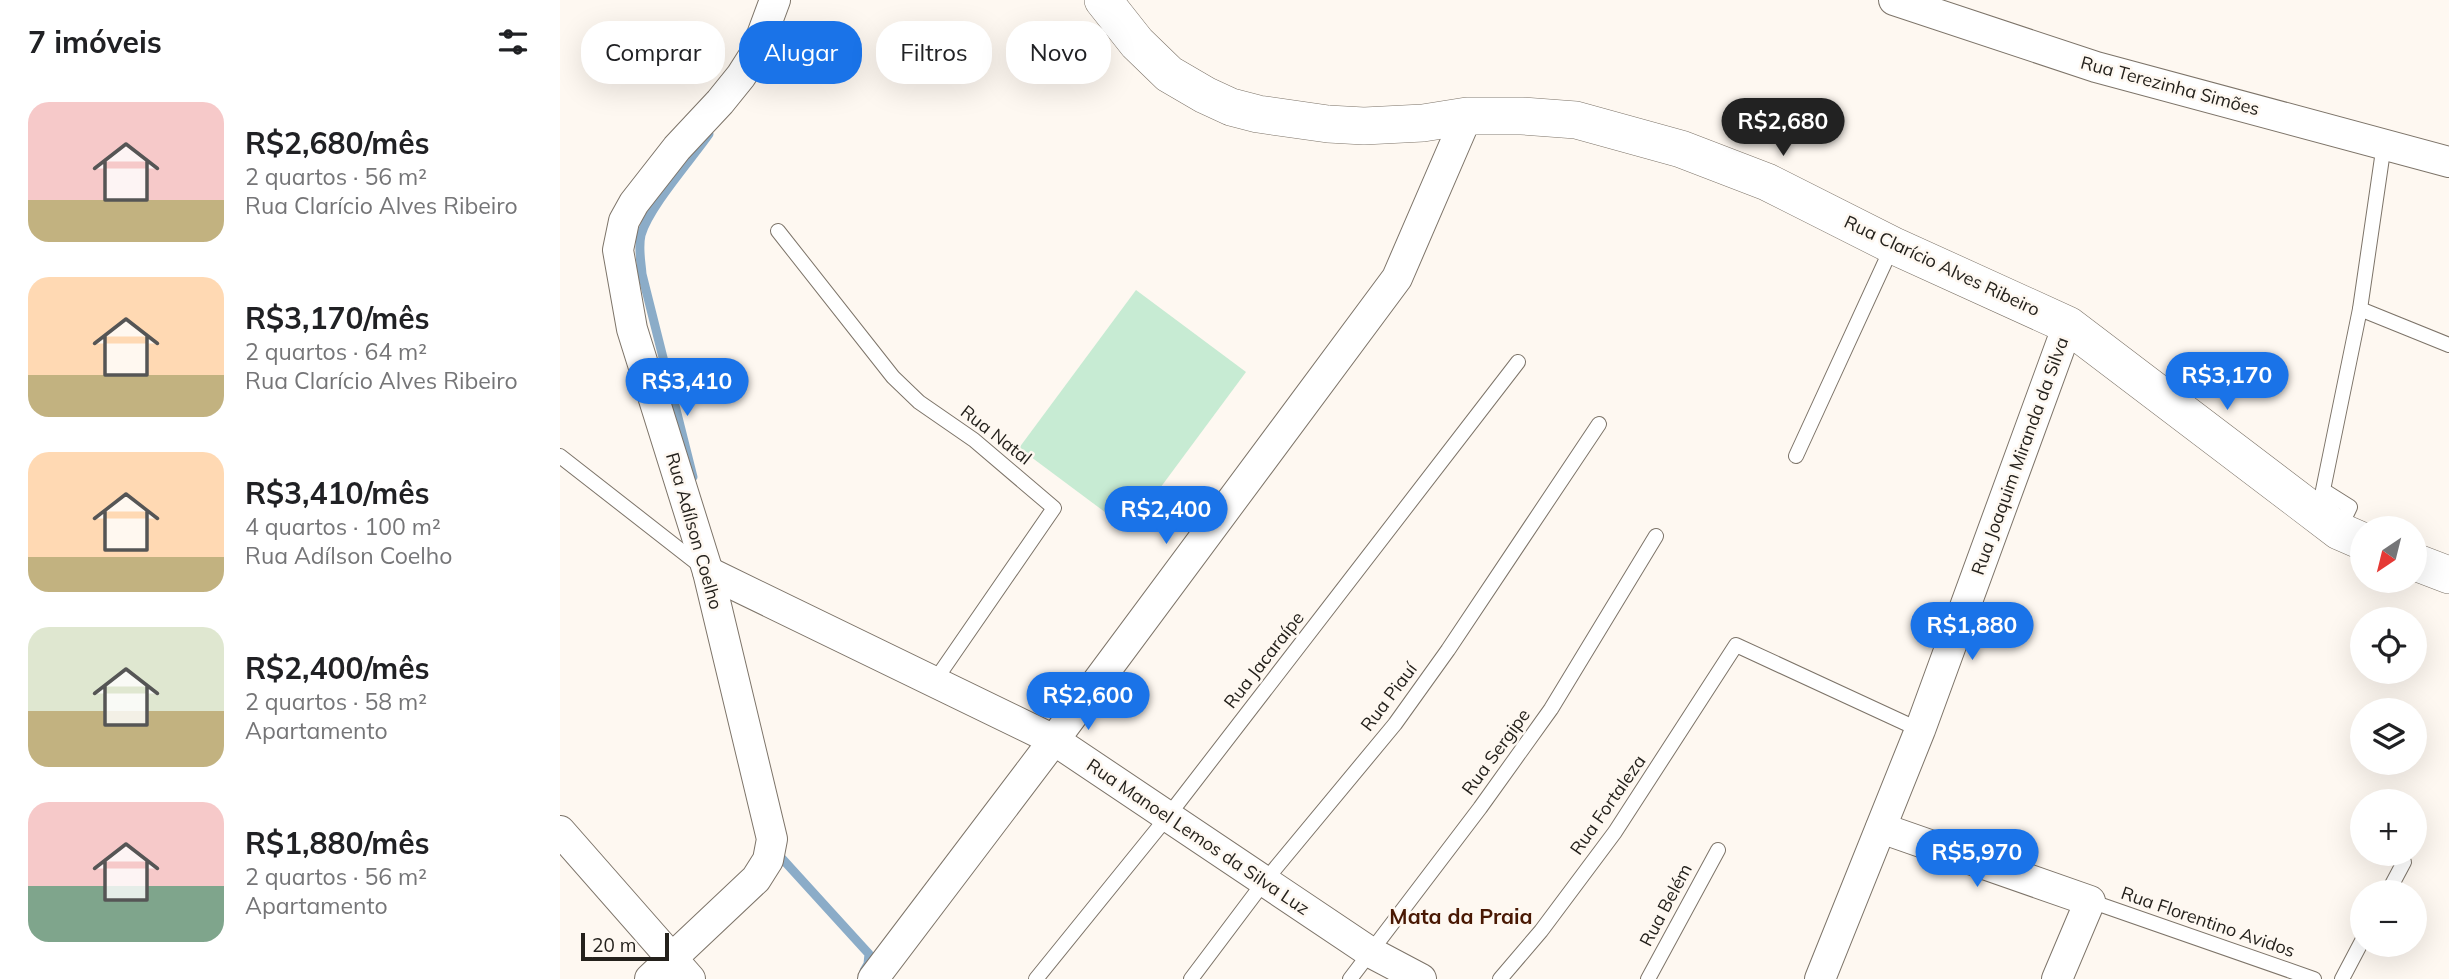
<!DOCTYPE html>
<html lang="pt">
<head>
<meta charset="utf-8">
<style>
  :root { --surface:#fff; --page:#f2f2f2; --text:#202124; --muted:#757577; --accent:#1a73e8 }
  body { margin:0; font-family:Mulish,sans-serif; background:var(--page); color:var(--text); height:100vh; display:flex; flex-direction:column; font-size:26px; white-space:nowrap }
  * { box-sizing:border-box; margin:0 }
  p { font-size:23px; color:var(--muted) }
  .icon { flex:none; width:38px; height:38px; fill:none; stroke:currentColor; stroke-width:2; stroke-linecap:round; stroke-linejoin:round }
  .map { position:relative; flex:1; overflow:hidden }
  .drawer { display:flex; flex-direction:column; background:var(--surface); width:560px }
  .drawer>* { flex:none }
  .guide { position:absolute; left:21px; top:21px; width:665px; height:63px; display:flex; gap:14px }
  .needle { width:46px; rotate:215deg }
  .tools { position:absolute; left:1790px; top:516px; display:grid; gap:14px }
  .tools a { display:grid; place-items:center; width:77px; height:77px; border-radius:50%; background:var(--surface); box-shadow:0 7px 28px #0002; font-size:35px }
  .scale { position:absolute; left:21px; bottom:18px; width:88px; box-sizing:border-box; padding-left:7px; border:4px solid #24211c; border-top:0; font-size:19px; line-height:24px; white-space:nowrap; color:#24211c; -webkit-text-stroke:5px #fef8f1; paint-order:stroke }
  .price { position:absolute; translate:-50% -60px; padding:0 16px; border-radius:24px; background:var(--accent); color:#fff; font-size:23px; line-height:46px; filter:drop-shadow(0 2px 4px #0008) }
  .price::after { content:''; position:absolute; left:50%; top:42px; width:21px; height:16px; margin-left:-10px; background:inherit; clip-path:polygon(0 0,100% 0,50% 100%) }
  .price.selected { background:#222; color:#fff }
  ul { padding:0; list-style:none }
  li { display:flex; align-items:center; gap:21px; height:175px; padding:0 28px }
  li span { display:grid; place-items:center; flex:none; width:196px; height:140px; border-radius:21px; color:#555 }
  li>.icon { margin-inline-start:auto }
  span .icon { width:84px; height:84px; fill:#fffc; stroke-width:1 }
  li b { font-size:30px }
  h2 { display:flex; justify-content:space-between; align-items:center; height:84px; padding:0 28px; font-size:30px }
  .tag { padding:0 24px; border-radius:28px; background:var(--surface); box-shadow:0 7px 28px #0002; font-size:24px; line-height:63px }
  .tag.selected { background:var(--accent); color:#fff }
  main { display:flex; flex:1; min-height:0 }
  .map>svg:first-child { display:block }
  .pitch { fill:#c7ebd3 }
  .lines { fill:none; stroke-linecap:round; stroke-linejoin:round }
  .stream { stroke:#8bacc8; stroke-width:9 }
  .service-casing { stroke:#7d7469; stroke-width:16 }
  .minor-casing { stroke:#7d7469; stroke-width:32 }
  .tertiary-casing { stroke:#7d7469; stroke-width:38 }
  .service { stroke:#fff; stroke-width:14 }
  .minor { stroke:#fff; stroke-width:30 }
  .tertiary { stroke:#fff; stroke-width:37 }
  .labels { text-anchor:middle; stroke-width:5; stroke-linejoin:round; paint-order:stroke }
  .street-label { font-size:18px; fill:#24211c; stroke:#fef8f1 }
  .quarter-label { font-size:21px; font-weight:bold; fill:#491803; stroke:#fef8f1 }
</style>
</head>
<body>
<main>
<section class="drawer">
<h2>7 imóveis<svg class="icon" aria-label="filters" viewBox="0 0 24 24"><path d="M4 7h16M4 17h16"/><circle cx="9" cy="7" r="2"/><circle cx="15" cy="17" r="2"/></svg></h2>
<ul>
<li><span style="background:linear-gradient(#f6c9c9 70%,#c2b280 0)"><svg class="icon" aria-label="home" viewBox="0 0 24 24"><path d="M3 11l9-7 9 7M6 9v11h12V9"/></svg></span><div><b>R$2,680/mês</b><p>2 quartos · 56 m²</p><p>Rua Clarício Alves Ribeiro</p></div></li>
<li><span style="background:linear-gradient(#ffd9b3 70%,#c2b280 0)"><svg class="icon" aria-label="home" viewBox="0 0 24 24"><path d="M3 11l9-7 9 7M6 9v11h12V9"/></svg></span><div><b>R$3,170/mês</b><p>2 quartos · 64 m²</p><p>Rua Clarício Alves Ribeiro</p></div></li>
<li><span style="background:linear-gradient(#ffd9b3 75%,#c2b280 0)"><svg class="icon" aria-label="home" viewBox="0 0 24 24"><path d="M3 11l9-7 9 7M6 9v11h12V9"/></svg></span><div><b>R$3,410/mês</b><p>4 quartos · 100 m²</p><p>Rua Adílson Coelho</p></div></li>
<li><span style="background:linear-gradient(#dfe7d0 60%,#c2b280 0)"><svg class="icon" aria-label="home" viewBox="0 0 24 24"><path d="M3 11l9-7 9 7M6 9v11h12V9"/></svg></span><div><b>R$2,400/mês</b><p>2 quartos · 58 m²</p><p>Apartamento</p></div></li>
<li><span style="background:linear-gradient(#f6c9c9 60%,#7fa58c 0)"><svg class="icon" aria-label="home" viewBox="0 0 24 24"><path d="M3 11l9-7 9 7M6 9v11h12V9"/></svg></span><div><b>R$1,880/mês</b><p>2 quartos · 56 m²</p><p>Apartamento</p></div></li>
</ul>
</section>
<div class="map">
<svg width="1889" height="979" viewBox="0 0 1889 979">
  <rect width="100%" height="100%" fill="#fef8f1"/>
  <!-- pitch -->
  <path class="pitch" d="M576 290 686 372 569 530 459 448Z"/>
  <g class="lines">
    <!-- stream -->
    <g class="stream">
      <path d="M133 477 82 274C81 261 78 248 81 235 89 207 131 160 149 134"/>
      <path d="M217 853 309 954 308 964 304 971"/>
    </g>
    <defs>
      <g id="service">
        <path d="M218 231 333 377 359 402 414 440 494 508 374 682"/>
        <path d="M1800 309 1824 144"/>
        <path d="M0 456 142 567"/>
        <path d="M1236 456 1332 247"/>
        <path d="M1779 530 1790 507 1763 490 1800 309 1889 345"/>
        <path d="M1828 892 1844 862"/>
        <path d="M1530 901 1754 979"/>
        <path d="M476 979 608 816 958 362"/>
        <path d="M631 979 704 882 835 724 888 650 1039 424"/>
        <path d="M790 979 920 808 991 709 1096 536"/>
        <path d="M940 979 981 931 1055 832 1176 645 1360 730"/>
        <path d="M1088 979 1158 850"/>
        <path d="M1782 979 1802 941"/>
      </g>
      <g id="minor">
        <path d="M1334 0 1536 67 1889 162"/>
        <path d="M148 572 494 740 810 952 861 979"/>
        <path d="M1321 828 1530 901 1497 979"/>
        <path d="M0 831 130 979"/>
        <path d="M90 979 196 879 208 860 212 839 148 572 72 329 58 250 64 221 74 203 117 148 160 102 181 76 195 54 215 0"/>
        <path d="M313 979 494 740 837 278 907 116"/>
        <path d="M1260 979 1360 730 1508 325"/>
      </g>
      <g id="tertiary">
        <path d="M543 0 577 43 609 74 645 95 671 107 698 114 768 124 804 126 863 123 907 116H962L1016 120 1121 149 1207 182 1332 245 1508 325 1779 531 1802 541"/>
        <path d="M1855 562 1889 575"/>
      </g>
    </defs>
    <!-- service casing -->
    <use href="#service" class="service-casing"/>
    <!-- minor casing -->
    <use href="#minor" class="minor-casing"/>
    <!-- tertiary casing -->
    <use href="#tertiary" class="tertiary-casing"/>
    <!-- service -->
    <use href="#service" class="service"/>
    <!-- minor -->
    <use href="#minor" class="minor"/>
    <!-- tertiary -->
    <use href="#tertiary" class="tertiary"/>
  </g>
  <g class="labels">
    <!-- street labels -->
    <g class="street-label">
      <text transform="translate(1610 86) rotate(15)" y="6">Rua Terezinha Simões</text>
      <text transform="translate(1382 266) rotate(25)" y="6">Rua Clarício Alves Ribeiro</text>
      <text transform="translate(436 435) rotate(38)" y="6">Rua Natal</text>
      <text transform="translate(1460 456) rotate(-70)" y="6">Rua Joaquim Miranda da Silva</text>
      <text transform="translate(134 531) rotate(74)" y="6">Rua Adílson Coelho</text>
      <text transform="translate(704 660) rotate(-52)" y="6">Rua Jacaraípe</text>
      <text transform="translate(829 697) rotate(-53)" y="6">Rua Piauí</text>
      <text transform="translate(936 752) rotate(-54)" y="6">Rua Sergipe</text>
      <text transform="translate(1048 805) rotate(-55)" y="6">Rua Fortaleza</text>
      <text transform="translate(638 837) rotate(34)" y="6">Rua Manoel Lemos da Silva Luz</text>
      <text transform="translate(1106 905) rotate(-62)" y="6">Rua Belém</text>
      <text transform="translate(1648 922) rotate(19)" y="6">Rua Florentino Avidos</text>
    </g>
    <!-- quarter labels -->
    <g class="quarter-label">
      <text x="901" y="924">Mata da Praia</text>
    </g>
  </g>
</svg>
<div class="tools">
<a><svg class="needle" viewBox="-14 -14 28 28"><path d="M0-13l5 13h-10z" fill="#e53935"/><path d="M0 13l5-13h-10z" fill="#757577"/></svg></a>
<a><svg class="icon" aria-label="locate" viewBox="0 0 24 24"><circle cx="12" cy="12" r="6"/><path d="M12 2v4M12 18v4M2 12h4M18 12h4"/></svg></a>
<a><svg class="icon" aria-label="layers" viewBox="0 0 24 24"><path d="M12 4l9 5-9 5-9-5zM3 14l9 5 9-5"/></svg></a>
<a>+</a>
<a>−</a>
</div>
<div class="scale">20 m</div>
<b class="price selected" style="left:1223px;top:158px">R$2,680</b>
<b class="price" style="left:1667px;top:412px">R$3,170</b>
<b class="price" style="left:127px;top:418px">R$3,410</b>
<b class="price" style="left:606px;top:546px">R$2,400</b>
<b class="price" style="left:1412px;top:662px">R$1,880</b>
<b class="price" style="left:528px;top:732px">R$2,600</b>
<b class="price" style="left:1417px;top:889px">R$5,970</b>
<div class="guide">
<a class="tag">Comprar</a>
<a class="tag selected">Alugar</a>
<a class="tag">Filtros</a>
<a class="tag">Novo</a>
</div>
</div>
</main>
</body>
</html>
